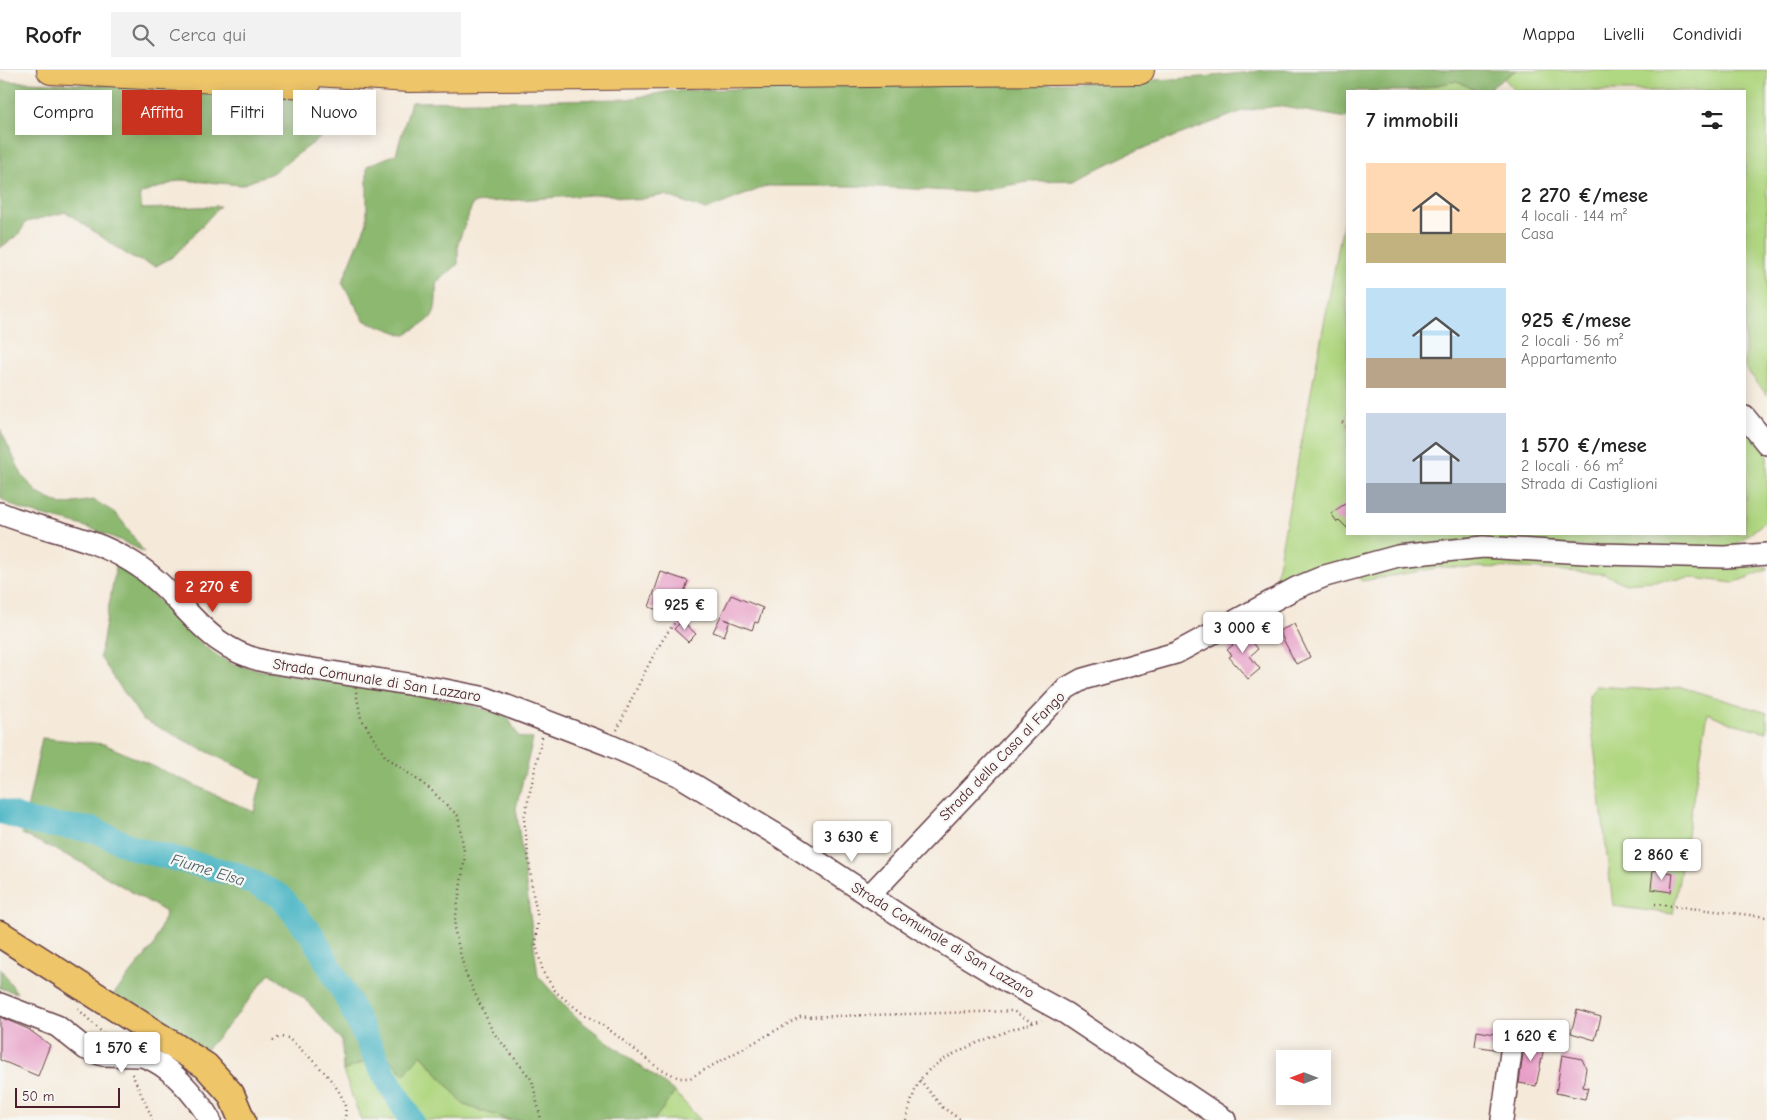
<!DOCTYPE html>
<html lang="it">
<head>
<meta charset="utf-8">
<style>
  :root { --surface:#fff; --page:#f2f2f2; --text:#222; --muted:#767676; --line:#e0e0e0; --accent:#c8321e }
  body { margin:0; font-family:"Comic Neue",sans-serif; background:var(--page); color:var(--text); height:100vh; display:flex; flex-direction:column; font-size:19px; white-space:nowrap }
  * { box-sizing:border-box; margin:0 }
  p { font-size:16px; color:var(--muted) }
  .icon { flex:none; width:28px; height:28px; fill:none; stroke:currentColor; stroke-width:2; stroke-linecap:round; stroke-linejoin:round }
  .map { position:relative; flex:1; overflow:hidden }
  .details { position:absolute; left:1346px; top:20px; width:400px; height:445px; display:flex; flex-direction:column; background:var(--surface); border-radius:0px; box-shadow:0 2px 12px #0003 }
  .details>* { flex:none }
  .banner { position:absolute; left:15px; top:20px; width:475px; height:45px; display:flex; gap:10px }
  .needle { width:32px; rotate:270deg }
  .controls { position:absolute; left:1276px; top:980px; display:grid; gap:10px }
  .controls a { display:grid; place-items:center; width:55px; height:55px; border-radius:0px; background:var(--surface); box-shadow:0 2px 12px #0003; font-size:25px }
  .scale { position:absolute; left:15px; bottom:12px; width:105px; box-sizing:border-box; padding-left:5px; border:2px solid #4a1f2b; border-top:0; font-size:14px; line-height:18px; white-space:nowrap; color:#4a1f2b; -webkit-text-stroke:4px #f6f6f2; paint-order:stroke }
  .price { position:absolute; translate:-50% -42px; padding:0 11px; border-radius:5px; background:#fff; color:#222; font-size:16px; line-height:32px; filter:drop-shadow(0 1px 2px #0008) }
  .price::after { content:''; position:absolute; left:50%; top:30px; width:15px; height:11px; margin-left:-8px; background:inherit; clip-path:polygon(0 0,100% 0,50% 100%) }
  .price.selected { background:var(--accent); color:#fff }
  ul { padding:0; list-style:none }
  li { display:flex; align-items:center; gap:15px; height:125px; padding:0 20px }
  li span { display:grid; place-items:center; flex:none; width:140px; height:100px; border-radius:0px; color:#555 }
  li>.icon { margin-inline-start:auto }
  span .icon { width:60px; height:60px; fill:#fffc; stroke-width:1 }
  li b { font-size:21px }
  h2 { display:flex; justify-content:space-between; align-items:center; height:60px; padding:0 20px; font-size:21px }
  .tag { padding:0 18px; border-radius:0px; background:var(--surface); box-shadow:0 2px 12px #0003; font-size:18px; line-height:45px }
  .tag.selected { background:var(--accent); color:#fff }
  header { display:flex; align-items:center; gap:30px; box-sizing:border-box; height:70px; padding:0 25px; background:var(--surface); border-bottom:1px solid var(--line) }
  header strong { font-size:24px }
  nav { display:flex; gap:28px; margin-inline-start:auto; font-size:18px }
  .search { width:350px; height:45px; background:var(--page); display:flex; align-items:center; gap:12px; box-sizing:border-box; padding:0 18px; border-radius:0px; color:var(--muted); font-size:19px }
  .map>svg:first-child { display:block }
  .green { fill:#b0d781; stroke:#7d7b56 }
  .forest { fill:#8cb86f; stroke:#6b6c4d }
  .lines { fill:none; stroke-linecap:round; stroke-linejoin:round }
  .river { stroke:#48b5c4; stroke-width:25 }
  .building { fill:#e89fc7 }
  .minor-casing { stroke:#643d45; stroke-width:24 }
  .major-casing { stroke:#643d45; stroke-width:29 }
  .highway-casing { stroke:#643d45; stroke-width:30 }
  .path { stroke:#643d45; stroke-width:2.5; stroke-dasharray:1 4; stroke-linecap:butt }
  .minor { stroke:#fff; stroke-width:21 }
  .major { stroke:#eec569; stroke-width:26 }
  .highway { stroke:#eec569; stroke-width:28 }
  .minor-bridge-casing { stroke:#643d45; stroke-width:24; stroke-linecap:butt }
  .minor-bridge { stroke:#fff; stroke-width:21 }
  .labels { text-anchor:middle; stroke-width:4.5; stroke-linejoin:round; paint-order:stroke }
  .street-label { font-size:15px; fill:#4a1f2b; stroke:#f6f6f2 }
  .water-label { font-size:16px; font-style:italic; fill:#495b68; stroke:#f6f6f2 }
</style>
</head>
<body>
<header>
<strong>Roofr</strong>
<div class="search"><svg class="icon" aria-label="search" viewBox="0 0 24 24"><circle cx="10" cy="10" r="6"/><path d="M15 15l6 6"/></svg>Cerca qui</div>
<nav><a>Mappa</a><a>Livelli</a><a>Condividi</a></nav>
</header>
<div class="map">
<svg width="1767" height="1050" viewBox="0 0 1767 1050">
  <rect width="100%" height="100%" fill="#f6f6f2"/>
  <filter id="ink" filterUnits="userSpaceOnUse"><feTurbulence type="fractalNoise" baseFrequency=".02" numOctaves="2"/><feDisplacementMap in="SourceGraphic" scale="10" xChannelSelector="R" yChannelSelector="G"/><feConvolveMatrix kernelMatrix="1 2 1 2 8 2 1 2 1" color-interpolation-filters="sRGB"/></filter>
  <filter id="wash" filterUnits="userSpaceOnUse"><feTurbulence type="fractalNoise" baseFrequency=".0096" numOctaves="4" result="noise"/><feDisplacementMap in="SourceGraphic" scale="20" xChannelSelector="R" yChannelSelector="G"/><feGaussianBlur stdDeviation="1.12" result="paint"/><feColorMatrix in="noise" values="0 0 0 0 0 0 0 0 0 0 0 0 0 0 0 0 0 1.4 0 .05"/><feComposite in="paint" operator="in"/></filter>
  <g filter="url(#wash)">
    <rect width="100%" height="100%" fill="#f5e9d9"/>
    <!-- green -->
    <g class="green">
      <path d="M1516 0H1767V325L1745 298V21H1515L1504 8Z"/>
      <path d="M1457 11 1477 21H1407Z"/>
      <path d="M1347 133 1348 464H1745V355L1767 382V450L1730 480 1465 474 1272 527Z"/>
      <path d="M1470 484 1716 493 1767 498V500L1733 513 1695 508 1623 513 1605 504 1527 498 1442 497 1362 511 1354 504Z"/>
      <path d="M1596 616 1654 620 1681 617 1767 643V662L1728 652 1708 643 1673 844 1613 836 1589 634V626Z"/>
      <path d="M385 983 421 984 464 1035 509 1050H361L343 1001Z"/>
      <path d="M675 1022 700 1050H654Z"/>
    </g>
    <!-- forest -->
    <g class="forest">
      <path d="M1266 0H1516L1486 21H1477L1457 11 1407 21H1348L1347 48 1277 36 1243 41 1128 84 1075 110 1034 111 968 122 862 116H767L706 140 665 125 635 130 605 124 473 133 458 173V194L436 214C437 251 433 248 404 265L364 250 342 213 367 152V96L396 84 411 32 628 29 671 21C768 18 866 14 963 13 1064 12 1165 14 1266 0Z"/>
      <path d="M0 11 245 21 332 29 320 68 272 103 242 115 181 110 140 124 142 139 220 136 174 186 156 196 132 188 66 142 26 152 19 164 0 178Z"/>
      <path d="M0 359 23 407 39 424 62 435 93 430 114 442 122 451 144 482C121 470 98 460 73 453 49 446 20 443 0 428Z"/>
      <path d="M116 495C158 520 191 576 233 594 241 597 250 598 259 600L459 632 507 646 519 667 533 669 516 738 538 906 575 947 675 1022 654 1050H509L464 1035 421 984 404 1005 385 983 343 1001 342 971 307 931 270 903 233 950 202 984 112 926 154 875 166 842 79 791 22 764 42 668 104 674 254 742 262 709 142 649 100 587Z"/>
      <path d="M0 898 17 923 0 918Z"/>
    </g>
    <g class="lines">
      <!-- river -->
      <path class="river" d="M0 741 35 753 95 760 136 779 235 804 280 826 313 866 350 934 379 995 411 1050"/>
    </g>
    <g id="blocks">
      <!-- building -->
      <g class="building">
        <path d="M1348 432V459L1339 450 1337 452 1331 443Z"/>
        <path d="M661 502 688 511 676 546 649 537Z"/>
        <path d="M731 525 763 538 758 553 755 552 752 560 724 549 730 551 724 566 713 562Z"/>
        <path d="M682 551 696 564 688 572 674 559Z"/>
        <path d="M1294 554 1310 587 1296 594 1279 561Z"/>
        <path d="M1242 561 1258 579 1250 586 1260 599 1248 609 1229 587 1232 585 1227 580 1233 575 1228 569Z"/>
        <path d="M1653 800 1673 803 1671 822 1651 819Z"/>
        <path d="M1577 940 1601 947 1595 970 1571 963Z"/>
        <path d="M0 947 28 959 50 975 38 1006 0 990Z"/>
        <path d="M1477 961 1501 965 1499 980 1475 976Z"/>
        <path d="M1525 969 1545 973 1536 1016 1519 1013Z"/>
        <path d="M1562 985 1582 989 1586 998 1583 1017 1588 1018 1585 1029 1556 1023Z"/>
      </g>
    </g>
  </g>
  <g filter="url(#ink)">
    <use href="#blocks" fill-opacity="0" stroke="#643d45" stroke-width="1"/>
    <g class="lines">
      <defs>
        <g id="minor">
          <path d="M1745 347 1767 374"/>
          <path d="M0 443C46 462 87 464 132 492 186 525 199 578 268 592L440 619 486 628 609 675 678 705 782 768 917 857 1006 911 1065 943 1225 1050"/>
          <path d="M869 826 1067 618 1083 609 1176 583 1296 518 1325 506 1398 486 1483 477 1601 484 1725 487 1767 484"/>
          <path d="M0 934 57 956 86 979 103 985"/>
          <path d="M141 986C168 992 197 1027 210 1050"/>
          <path d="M1502 1050 1513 967"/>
        </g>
        <path id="major" d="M0 864 206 996 231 1024 242 1050"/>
        <g id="highway">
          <path d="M51 0 306 14"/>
          <path d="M285 0 409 8 1140 0"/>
        </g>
      </defs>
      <!-- minor casing -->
      <use href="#minor" class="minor-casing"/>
      <!-- major casing -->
      <use href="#major" class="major-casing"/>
      <!-- highway casing -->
      <use href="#highway" class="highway-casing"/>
      <!-- path -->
      <g class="path">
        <path d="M1342 352 1348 358"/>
        <path d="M356 622 361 648 385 686 430 719 458 746 465 787 454 858 465 902 493 962 532 1010 541 1050"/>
        <path d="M617 660C631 632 664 553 689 540"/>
        <path d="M542 667 524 749 533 824 538 849 536 875 543 902 556 922 582 943 607 958 657 997 679 1008H690L800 947 1013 941 1033 953"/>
        <path d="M1655 834 1767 847"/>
        <path d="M78 939 108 968"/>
        <path d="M273 971 280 967 288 968C306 984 355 1024 344 1050"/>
        <path d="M132 1004 153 1050"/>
        <path d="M920 1010 942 1037 961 1050"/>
        <path d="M906 1050C910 1037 913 1022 920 1010 936 984 1012 959 1042 950"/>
      </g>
      <!-- minor -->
      <use href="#minor" class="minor"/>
      <!-- major -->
      <use href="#major" class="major"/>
      <!-- highway -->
      <use href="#highway" class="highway"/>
      <defs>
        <path id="minor-bridge" d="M103 985 141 986"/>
      </defs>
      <!-- minor-bridge casing -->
      <use href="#minor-bridge" class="minor-bridge-casing"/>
      <!-- minor-bridge -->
      <use href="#minor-bridge" class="minor-bridge"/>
    </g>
  </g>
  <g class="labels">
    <!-- street labels -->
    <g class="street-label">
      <text transform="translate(377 610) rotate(9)" y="5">Strada Comunale di San Lazzaro</text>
      <text transform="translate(1002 686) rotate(-46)" y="5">Strada della Casa al Fango</text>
      <text transform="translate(943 870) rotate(31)" y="5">Strada Comunale di San Lazzaro</text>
    </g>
    <!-- water labels -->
    <g class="water-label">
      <text transform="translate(208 799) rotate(17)" y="6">Fiume Elsa</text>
    </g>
  </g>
</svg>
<div class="controls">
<a><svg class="needle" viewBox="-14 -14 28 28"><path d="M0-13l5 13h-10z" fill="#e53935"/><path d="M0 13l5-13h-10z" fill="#767676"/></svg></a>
</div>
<div class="scale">50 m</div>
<b class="price selected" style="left:213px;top:543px">2 270 €</b>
<b class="price" style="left:685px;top:561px">925 €</b>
<b class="price" style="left:1243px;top:584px">3 000 €</b>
<b class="price" style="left:852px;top:793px">3 630 €</b>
<b class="price" style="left:1662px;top:811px">2 860 €</b>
<b class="price" style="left:1531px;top:992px">1 620 €</b>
<b class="price" style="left:122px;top:1004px">1 570 €</b>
<div class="banner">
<a class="tag">Compra</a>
<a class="tag selected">Affitta</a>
<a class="tag">Filtri</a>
<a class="tag">Nuovo</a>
</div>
<section class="details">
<h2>7 immobili<svg class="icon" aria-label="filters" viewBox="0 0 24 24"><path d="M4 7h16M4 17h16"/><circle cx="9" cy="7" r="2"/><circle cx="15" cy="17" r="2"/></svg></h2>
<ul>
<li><span style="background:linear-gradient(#ffd9b3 70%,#c2b280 0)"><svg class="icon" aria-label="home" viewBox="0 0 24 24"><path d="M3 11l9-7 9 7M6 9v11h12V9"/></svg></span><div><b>2 270 €/mese</b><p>4 locali · 144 m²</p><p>Casa</p></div></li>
<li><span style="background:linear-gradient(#bfe0f5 70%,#b9a48a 0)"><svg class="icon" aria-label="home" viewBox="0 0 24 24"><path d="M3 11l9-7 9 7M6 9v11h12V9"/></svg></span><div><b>925 €/mese</b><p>2 locali · 56 m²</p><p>Appartamento</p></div></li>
<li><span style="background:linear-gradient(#c9d6e8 70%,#9aa5b1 0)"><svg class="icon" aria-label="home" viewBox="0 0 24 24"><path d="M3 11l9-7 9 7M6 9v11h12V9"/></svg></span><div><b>1 570 €/mese</b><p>2 locali · 66 m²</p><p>Strada di Castiglioni</p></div></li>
</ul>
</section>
</div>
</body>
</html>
